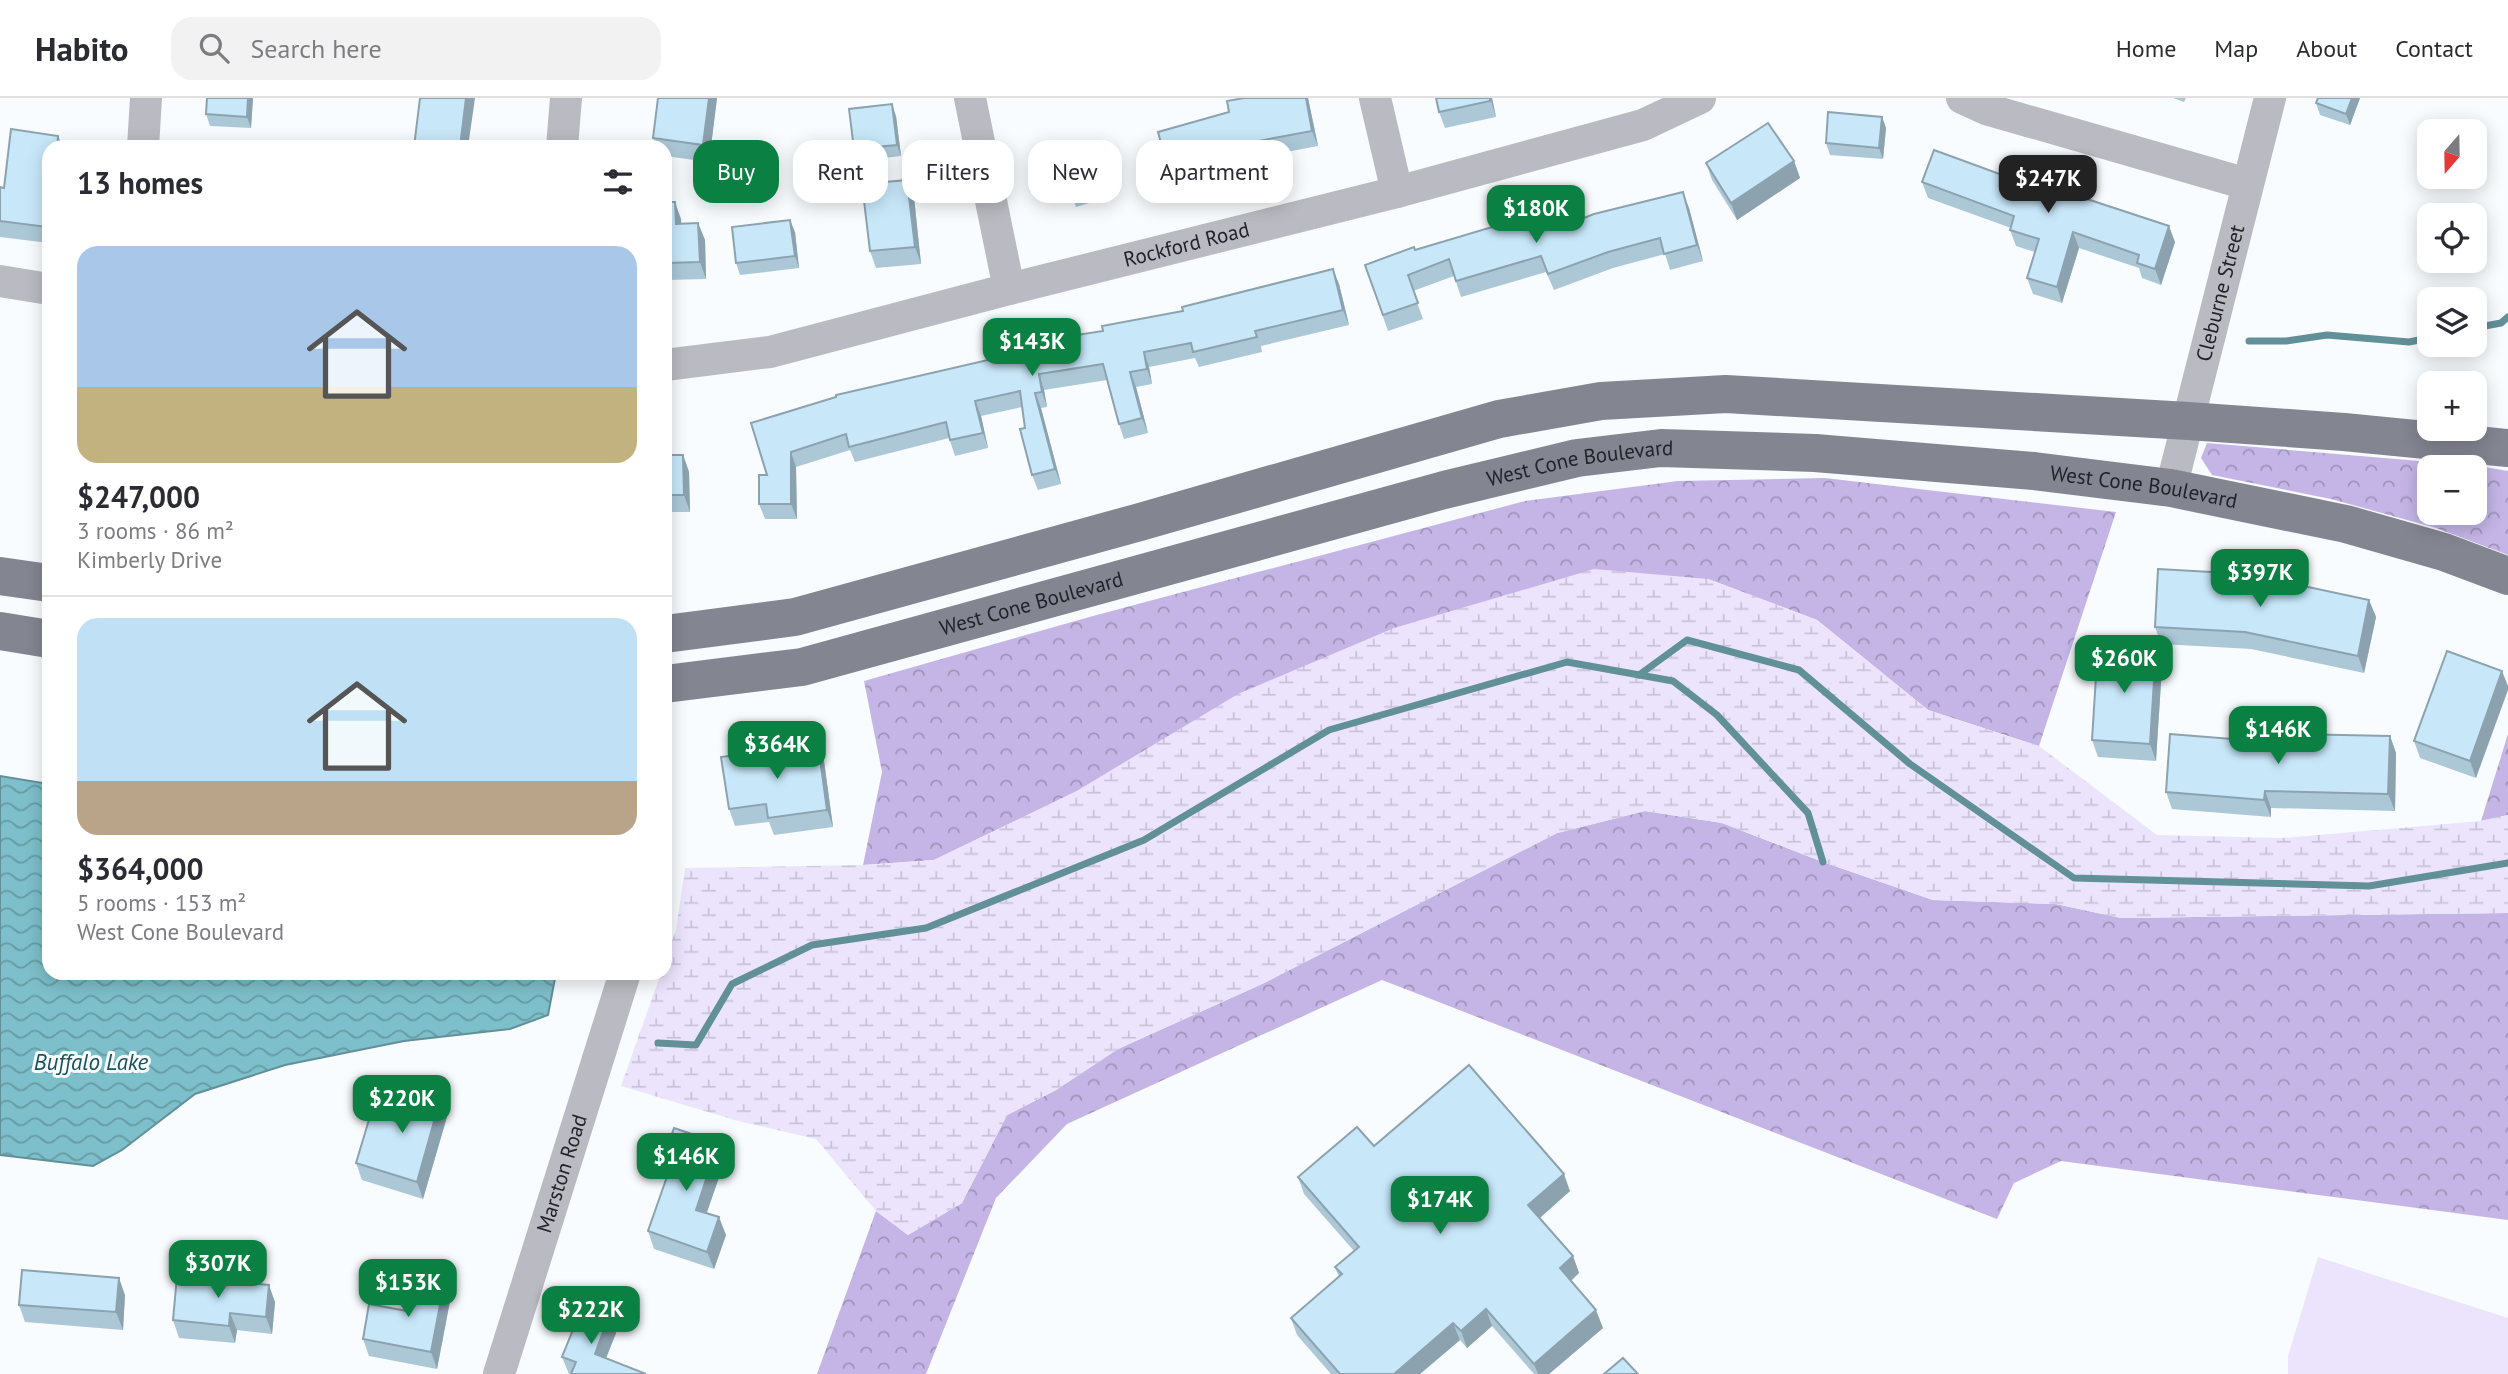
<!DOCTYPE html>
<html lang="en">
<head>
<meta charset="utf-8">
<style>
  :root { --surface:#fff; --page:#f2f2f3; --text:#2b2b33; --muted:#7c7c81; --line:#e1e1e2; --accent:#0b8043 }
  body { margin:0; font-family:"PT Sans",sans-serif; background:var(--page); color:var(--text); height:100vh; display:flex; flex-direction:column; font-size:26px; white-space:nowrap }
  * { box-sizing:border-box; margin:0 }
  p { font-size:23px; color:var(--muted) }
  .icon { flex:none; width:38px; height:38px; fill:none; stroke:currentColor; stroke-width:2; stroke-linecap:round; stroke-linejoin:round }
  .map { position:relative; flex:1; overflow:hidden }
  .side { position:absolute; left:42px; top:42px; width:630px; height:840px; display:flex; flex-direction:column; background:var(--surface); border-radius:21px; box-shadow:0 4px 18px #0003 }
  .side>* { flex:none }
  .guide { position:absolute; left:693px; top:42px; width:665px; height:63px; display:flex; gap:14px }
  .needle { width:46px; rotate:200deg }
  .fabs { position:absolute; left:2417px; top:21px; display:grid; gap:14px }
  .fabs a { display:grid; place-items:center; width:70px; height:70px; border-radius:14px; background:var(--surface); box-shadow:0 4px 18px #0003; font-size:35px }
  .price { position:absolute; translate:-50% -60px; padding:0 16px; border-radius:14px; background:var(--accent); color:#fff; font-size:23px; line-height:46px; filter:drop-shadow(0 2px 4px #0008) }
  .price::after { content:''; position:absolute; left:50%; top:42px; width:21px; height:16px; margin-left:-10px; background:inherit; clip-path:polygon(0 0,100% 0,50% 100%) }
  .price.on { background:#222; color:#fff }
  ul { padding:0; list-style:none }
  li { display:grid; align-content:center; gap:14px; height:371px; padding:0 35px }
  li+li { border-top:2px solid var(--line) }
  li span { display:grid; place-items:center; height:217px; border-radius:21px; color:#555 }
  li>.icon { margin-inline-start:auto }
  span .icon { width:126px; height:126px; fill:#fffc; stroke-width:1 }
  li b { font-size:30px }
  h2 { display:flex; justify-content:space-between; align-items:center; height:84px; padding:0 35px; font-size:30px }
  .tag { padding:0 24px; border-radius:21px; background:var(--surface); box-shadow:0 4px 18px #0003; font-size:24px; line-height:63px }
  .tag.on { background:var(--accent); color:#fff }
  header { display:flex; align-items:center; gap:42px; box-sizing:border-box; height:98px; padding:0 35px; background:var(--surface); border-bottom:2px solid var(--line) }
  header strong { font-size:33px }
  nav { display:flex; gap:38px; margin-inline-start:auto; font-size:24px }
  .search { width:490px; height:63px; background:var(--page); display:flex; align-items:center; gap:18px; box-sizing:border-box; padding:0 24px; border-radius:21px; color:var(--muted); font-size:26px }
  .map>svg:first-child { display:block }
  .forest { fill:url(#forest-crowns); fill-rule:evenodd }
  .wetland { fill:url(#wetland-marsh) }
  .garden { fill:#ebe4fc }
  .water { fill:url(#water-waves); stroke:#619099; stroke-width:2 }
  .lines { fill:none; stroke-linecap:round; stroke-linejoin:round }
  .stream { stroke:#619099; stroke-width:7 }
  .minor { stroke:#babbc2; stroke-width:32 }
  .major { stroke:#838591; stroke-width:38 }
  .wall { fill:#acc8d7 }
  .shaded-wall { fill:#8ca2af }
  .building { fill:#c8e8fa; stroke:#8ca2af; stroke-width:2 }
  .labels { text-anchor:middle; stroke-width:6; stroke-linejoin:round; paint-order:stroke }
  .street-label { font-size:21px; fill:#202428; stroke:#f9fcfe }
  .water-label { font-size:23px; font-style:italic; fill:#18525a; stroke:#f9fcfe }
</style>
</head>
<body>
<header>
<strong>Habito</strong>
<div class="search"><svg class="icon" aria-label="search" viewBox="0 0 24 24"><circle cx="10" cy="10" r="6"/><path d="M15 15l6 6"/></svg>Search here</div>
<nav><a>Home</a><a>Map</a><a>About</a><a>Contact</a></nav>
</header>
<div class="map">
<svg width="2508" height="1276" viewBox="0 0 2508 1276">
  <defs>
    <pattern id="forest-crowns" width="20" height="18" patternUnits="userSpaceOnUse" patternTransform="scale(1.75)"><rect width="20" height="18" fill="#c4b5e6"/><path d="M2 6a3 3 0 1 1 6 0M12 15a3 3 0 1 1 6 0" fill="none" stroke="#9f93ba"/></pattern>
    <pattern id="wetland-marsh" width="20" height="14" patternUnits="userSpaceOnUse" patternTransform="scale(1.75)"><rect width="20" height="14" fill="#ebe4fc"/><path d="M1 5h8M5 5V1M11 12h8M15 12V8" fill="none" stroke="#c9c3d8"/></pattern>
    <pattern id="water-waves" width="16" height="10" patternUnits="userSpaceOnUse" patternTransform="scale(1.75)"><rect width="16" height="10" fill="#7dbfca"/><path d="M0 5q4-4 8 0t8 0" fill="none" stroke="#669ba4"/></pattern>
  </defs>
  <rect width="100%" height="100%" fill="#f9fcfe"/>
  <!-- forest -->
  <g class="forest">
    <path d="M2207 345 2479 368 2508 373V457L2436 430 2331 401 2212 377 2201 360ZM2429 369H2474V415H2429Z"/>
    <path d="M1825 380 2116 414 2039 648 1928 612 1817 522 1708 481 1075 694 934 762 863 767 882 674 864 583 1093 518 1525 403 1678 383Z"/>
    <path d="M2508 636V717L2481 723Z"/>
    <path d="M1645 713 1722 725 1823 764 1933 802 2056 806 2121 820 2508 815V1122L2061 1063 2014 1085 1997 1121 1382 882 1067 1026 996 1100 926 1276H817L876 1113 908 1137 962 1105 1007 1017 1056 992 1118 951 1262 886 1557 735Z"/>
  </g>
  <!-- wetland -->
  <path class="wetland" d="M1594 471 1708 481 1817 522 1928 612 2039 648 2157 737 2282 740 2481 723 2508 717V815L2121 820 2056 806 1933 802 1823 764 1722 725 1645 713 1557 735 1262 886 1118 951 1056 992 1007 1017 962 1105 908 1137 876 1113 816 1041 738 1023 621 988 661 875H665V862L676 832 685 770 863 767 934 762 1075 694 1238 596 1394 530Z"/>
  <!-- garden -->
  <path class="garden" d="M2318 1159 2508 1220V1276H2288V1258Z"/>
  <!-- water -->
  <path class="water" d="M0 678 49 686V875H556L548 917 510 931 404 943 285 967 195 996 122 1052 93 1068 0 1057Z"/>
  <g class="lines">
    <!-- stream -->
    <g class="stream">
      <path d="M2474 230 2501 225 2508 219"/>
      <path d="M2249 243H2286L2327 237 2409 244 2429 240"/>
      <path d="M1639 577 1687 542 1799 572 1910 666 2074 780 2369 788 2508 765"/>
      <path d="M658 945 696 947 732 886 812 847 926 830 1144 742 1329 632 1567 564 1673 583 1717 617 1808 715 1823 764"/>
    </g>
    <!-- minor -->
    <g class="minor">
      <path d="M970 0 1009 191"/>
      <path d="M1375 0 1397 94"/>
      <path d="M1962 0 1986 11 2247 86"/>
      <path d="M143 49 146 0"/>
      <path d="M562 49 566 0"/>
      <path d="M0 183 49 191"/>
      <path id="s1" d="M665 267 770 254 1009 191 1397 94 1643 27 1700 0"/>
      <path id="s2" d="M2171 390 2270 0"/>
      <path id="s3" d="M499 1276 625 875"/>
    </g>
    <!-- major -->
    <g class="major">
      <path d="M0 478 49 485"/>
      <path d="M0 533 49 541"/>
      <path d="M665 536 795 519 1140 424 1499 321 1601 303 1726 296 2188 323 2344 334 2508 350"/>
      <path id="s4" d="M665 586 802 569 1444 392 1577 360 1661 350 1815 355 2034 373 2171 390 2346 426 2444 454 2508 478"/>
    </g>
  </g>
  <!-- wall -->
  <g class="wall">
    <path d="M207 0H253L251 30 210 28 206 16Z"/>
    <path d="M658 0H717L709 64 665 58V49H656L653 40Z"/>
    <path d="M1244 0H1308L1318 48 1216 67 1218 75 1174 87 1168 71Z"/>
    <path d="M1436 0H1492L1496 19 1445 30 1439 14Z"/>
    <path d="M2173 0H2186L2184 4Z"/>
    <path d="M2360 0 2350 27 2320 17 2316 5Z"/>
    <path d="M896 18 901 58 858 63 854 51Z"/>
    <path d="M1882 19 1886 30 1883 61 1830 57 1826 45Z"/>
    <path d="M49 49V145L0 139V89L4 90Z"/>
    <path d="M1097 55 1112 98 1076 109 1061 66Z"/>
    <path d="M1794 63 1800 80 1737 122 1712 82 1706 65Z"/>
    <path d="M907 82 914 99 921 166 876 170 870 153Z"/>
    <path d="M1922 84 2024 85 2085 97 2086 101 2175 144 2161 187 2142 180 2139 170 2079 150 2062 205 2033 196 2027 180 2035 154 2016 148 2010 132 2011 130 1928 100Z"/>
    <path d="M665 104 681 121V126L698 125 705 142 706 181 665 182Z"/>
    <path d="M1689 110 1703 163 1670 172 1665 156 1613 170 1554 192 1546 174 1461 199 1454 178 1413 193 1423 221 1388 233 1365 167 1415 152 1563 128Z"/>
    <path d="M795 134 799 170 740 177 736 165Z"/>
    <path d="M1339 186 1349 227 1261 248 1262 254 1199 269 1195 260 1149 269 1152 286 1136 289 1148 335 1124 341 1119 326 1107 282 1044 292 1047 309 1041 310 1061 386 1038 392 1032 377 1022 309 981 318 988 350 955 358 949 340 855 364 850 352 796 369 797 421H765L759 406 767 377 751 325 1014 256 1103 233Z"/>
    <path d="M665 357H683L689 374 690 414H665Z"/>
    <path d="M2369 502 2376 519 2364 575 2251 551 2161 546 2155 529Z"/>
    <path d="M2162 568 2156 663 2098 659 2092 642Z"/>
    <path d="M2502 573 2476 680 2420 660 2414 643Z"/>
    <path d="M2390 638 2396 655 2395 713 2271 710V719L2172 711 2166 694 2293 646Z"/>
    <path d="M818 646 824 663 833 729 774 737 769 724 735 728 729 711Z"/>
    <path d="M442 995 449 1012 423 1101 362 1082 356 1065 395 1023Z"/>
    <path d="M1374 1048 1570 1093 1540 1120 1573 1158 1579 1175 1571 1183 1603 1230 1549 1276H1534L1492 1228 1467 1250 1460 1242 1420 1276H1331L1297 1237 1291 1220 1339 1179 1335 1169 1354 1153 1304 1096 1298 1079Z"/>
    <path d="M667 1050 725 1062 706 1115 726 1137 714 1171 654 1151 648 1133 672 1063Z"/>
    <path d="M125 1197 123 1232 25 1224 19 1207Z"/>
    <path d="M450 1203 437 1271 369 1258 363 1241Z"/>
    <path d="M275 1204 272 1236 237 1232 235 1245 179 1240 173 1222Z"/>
    <path d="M609 1218 616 1235 606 1260 646 1276H569L562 1259Z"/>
  </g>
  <!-- shaded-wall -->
  <g class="shaded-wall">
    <path d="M248 0H253L251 30 247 19Z"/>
    <path d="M466 0H475L468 49H460Z"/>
    <path d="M709 0H717L709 64 703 47Z"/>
    <path d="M1306 0H1308L1318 48 1312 33Z"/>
    <path d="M1490 0H1492L1496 19Z"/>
    <path d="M2352 0H2360L2350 27 2346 16Z"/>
    <path d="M892 6 896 18 901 58 897 47Z"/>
    <path d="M1882 19 1886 30 1883 61 1879 50Z"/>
    <path d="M58 38 63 49H57Z"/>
    <path d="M1794 63 1800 80 1737 122 1731 105Z"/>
    <path d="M907 82 914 99 921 166 915 149Z"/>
    <path d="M1683 94 1689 110 1703 163 1697 147Z"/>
    <path d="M675 104 681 121 682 143 676 126Z"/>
    <path d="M790 122 795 134 799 170 795 158Z"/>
    <path d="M698 125 705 142 706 181 700 164Z"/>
    <path d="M2169 128 2175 144 2161 187 2155 171Z"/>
    <path d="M2073 134 2079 150 2062 205 2057 189Z"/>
    <path d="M1333 171 1339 186 1349 227 1343 212Z"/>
    <path d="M1144 254 1149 269 1152 286 1147 271Z"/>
    <path d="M1130 274 1136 289 1148 335 1142 320Z"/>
    <path d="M1039 276 1044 292 1047 309 1042 294Z"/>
    <path d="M1035 295 1041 310 1061 386 1055 371Z"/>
    <path d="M975 303 981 318 988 350 983 335Z"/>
    <path d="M791 354 796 369 797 421 791 406Z"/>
    <path d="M683 357 689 374 690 414 684 397Z"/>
    <path d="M2369 502 2376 519 2364 575 2358 558Z"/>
    <path d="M2156 551 2162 568 2156 663 2150 646Z"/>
    <path d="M2502 573 2508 588V592L2476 680 2470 663Z"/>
    <path d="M2390 638 2396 655 2395 713 2388 696Z"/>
    <path d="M818 646 824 663 833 729 827 712Z"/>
    <path d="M2265 693 2271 710V719L2264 702Z"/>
    <path d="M442 995 449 1012 423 1101 417 1084Z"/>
    <path d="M718 1045 725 1062 702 1129 696 1112Z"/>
    <path d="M1564 1076 1570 1093 1535 1124 1528 1107Z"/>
    <path d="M719 1119 726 1137 714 1171 707 1154Z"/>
    <path d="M1573 1158 1579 1175 1566 1187 1560 1170Z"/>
    <path d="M119 1180 125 1197 123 1232 116 1214Z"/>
    <path d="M444 1186 450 1203 437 1271 431 1254Z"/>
    <path d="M269 1187 275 1204 272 1236 266 1219Z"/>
    <path d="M1486 1211 1492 1228 1467 1250 1461 1233Z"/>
    <path d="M1596 1212 1603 1230 1549 1276H1538L1534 1266Z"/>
    <path d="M230 1215 237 1232 235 1245 229 1228Z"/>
    <path d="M609 1218 616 1235 601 1273 595 1256Z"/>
    <path d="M1453 1225 1460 1242 1420 1276H1394Z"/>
  </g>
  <!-- building -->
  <g class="building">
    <path d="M207 0H248L247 19 206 16Z"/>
    <path d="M420 0H466L460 49H414Z"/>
    <path d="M658 0H709L703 47 653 40Z"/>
    <path d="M1244 0H1306L1312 33 1210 52 1212 59 1168 71 1158 34 1229 14 1227 3Z"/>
    <path d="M1436 0H1490V3L1439 14Z"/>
    <path d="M2318 0H2352L2346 16 2316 5Z"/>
    <path d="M892 6 897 47 854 51 849 11Z"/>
    <path d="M1828 14 1882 19 1879 50 1826 45Z"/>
    <path d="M1768 25 1794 63 1731 105 1706 65Z"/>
    <path d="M11 31 58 38 57 49H49V115L47 129 0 123V89L4 90Z"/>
    <path d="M1934 52 2024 85 2026 79 2085 97 2084 100 2169 128 2155 171 2137 165 2139 157 2073 134 2057 189 2027 180 2039 141 2010 132 2014 118 1922 84Z"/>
    <path d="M1097 55 1108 86 1072 98 1061 66Z"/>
    <path d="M907 82 915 149 870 153 862 86Z"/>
    <path d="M1683 94 1697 147 1664 156 1660 140 1608 154 1548 176 1541 158 1456 183 1449 161 1408 177 1418 205 1383 217 1365 167 1414 149 1415 152 1526 119 1525 117 1555 106 1563 128 1594 116Z"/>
    <path d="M665 104H675L676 126 698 125 700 164 665 165Z"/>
    <path d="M790 122 795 158 736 165 732 129Z"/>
    <path d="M1333 171 1343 212 1255 233 1257 239 1193 254 1191 245 1144 254 1147 271 1130 274 1142 320 1119 326 1103 266 1039 276 1042 294 1035 295 1055 371 1032 377 1020 331 1025 330 1020 293 975 303 983 335 950 342 946 324 849 349 846 336 791 354V406H759V377H767L751 325 836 299V297L1014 256 1012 247 1103 233 1102 228 1183 213 1182 209Z"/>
    <path d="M665 357H683L684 397H665Z"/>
    <path d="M2158 471 2247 476 2369 502 2358 558 2245 534 2155 529Z"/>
    <path d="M2098 547 2156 551 2150 646 2092 642Z"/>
    <path d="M2447 553 2502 573 2470 663 2414 643Z"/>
    <path d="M2170 636 2293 646 2294 636 2390 638 2388 696 2265 693 2264 702 2166 694Z"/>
    <path d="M818 646 827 712 768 720 766 706 729 711 721 659Z"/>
    <path d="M1469 967 1564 1076 1528 1107 1573 1158 1560 1170 1596 1212 1534 1266 1486 1211 1461 1233 1453 1225 1394 1276H1340L1291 1220 1342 1176 1335 1169 1359 1149 1298 1079 1357 1029 1374 1048Z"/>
    <path d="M408 984 442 995 417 1084 356 1065 371 1015 395 1023Z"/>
    <path d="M674 1030 718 1045 696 1112 719 1119 707 1154 648 1133 676 1053 667 1050Z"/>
    <path d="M22 1172 119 1180 116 1214 19 1207Z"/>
    <path d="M177 1178 269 1187 266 1219 230 1215 229 1228 173 1222Z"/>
    <path d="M413 1181 444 1186 431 1254 363 1241 369 1206 407 1213Z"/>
    <path d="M583 1207 609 1218 595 1256 646 1276H571L576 1264 562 1259Z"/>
    <path d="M1623 1260 1638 1276H1604Z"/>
  </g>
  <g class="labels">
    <!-- street labels -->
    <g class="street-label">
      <text dy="7" stroke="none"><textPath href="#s1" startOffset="536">Rockford Road</textPath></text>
      <text dy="7" stroke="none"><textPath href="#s2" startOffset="201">Cleburne Street</textPath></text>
      <text dy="7" stroke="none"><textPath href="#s4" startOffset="943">West Cone Boulevard</textPath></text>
      <text dy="7" stroke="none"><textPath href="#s4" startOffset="1510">West Cone Boulevard</textPath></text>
      <text dy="7" stroke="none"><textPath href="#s4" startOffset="376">West Cone Boulevard</textPath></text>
      <text dy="7" stroke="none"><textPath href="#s3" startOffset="210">Marston Road</textPath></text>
    </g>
    <!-- water labels -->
    <g class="water-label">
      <text x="91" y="972">Buffalo Lake</text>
    </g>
  </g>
</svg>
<div class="fabs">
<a><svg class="needle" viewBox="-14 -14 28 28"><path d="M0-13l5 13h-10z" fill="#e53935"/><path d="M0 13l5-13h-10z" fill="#7c7c81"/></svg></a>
<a><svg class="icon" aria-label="locate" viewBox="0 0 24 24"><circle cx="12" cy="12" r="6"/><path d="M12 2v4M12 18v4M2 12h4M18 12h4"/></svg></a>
<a><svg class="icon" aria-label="layers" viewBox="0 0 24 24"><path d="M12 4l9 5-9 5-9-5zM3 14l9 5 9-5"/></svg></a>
<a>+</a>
<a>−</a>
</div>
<b class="price on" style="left:2048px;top:117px">$247K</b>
<b class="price" style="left:1536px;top:147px">$180K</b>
<b class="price" style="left:1032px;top:280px">$143K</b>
<b class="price" style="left:2260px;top:511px">$397K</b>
<b class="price" style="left:2124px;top:597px">$260K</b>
<b class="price" style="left:2278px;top:668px">$146K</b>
<b class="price" style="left:777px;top:683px">$364K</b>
<b class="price" style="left:402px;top:1037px">$220K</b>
<b class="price" style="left:686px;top:1095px">$146K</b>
<b class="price" style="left:1440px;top:1138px">$174K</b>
<b class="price" style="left:218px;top:1202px">$307K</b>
<b class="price" style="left:408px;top:1221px">$153K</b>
<b class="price" style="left:591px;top:1248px">$222K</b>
<div class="guide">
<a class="tag on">Buy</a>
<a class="tag">Rent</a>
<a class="tag">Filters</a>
<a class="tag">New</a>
<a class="tag">Apartment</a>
</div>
<section class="side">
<h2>13 homes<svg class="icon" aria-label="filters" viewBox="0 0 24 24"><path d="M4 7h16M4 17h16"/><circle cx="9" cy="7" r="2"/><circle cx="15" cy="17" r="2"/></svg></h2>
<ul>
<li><span style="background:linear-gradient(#a9c7e8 65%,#c2b280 0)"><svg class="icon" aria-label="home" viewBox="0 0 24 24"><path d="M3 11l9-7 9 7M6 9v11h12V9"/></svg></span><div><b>$247,000</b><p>3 rooms · 86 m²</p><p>Kimberly Drive</p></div></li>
<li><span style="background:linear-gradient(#bfe0f5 75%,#b9a48a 0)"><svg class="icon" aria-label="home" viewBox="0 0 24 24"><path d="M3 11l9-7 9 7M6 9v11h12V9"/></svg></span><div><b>$364,000</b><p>5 rooms · 153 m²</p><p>West Cone Boulevard</p></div></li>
</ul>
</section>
</div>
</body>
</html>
